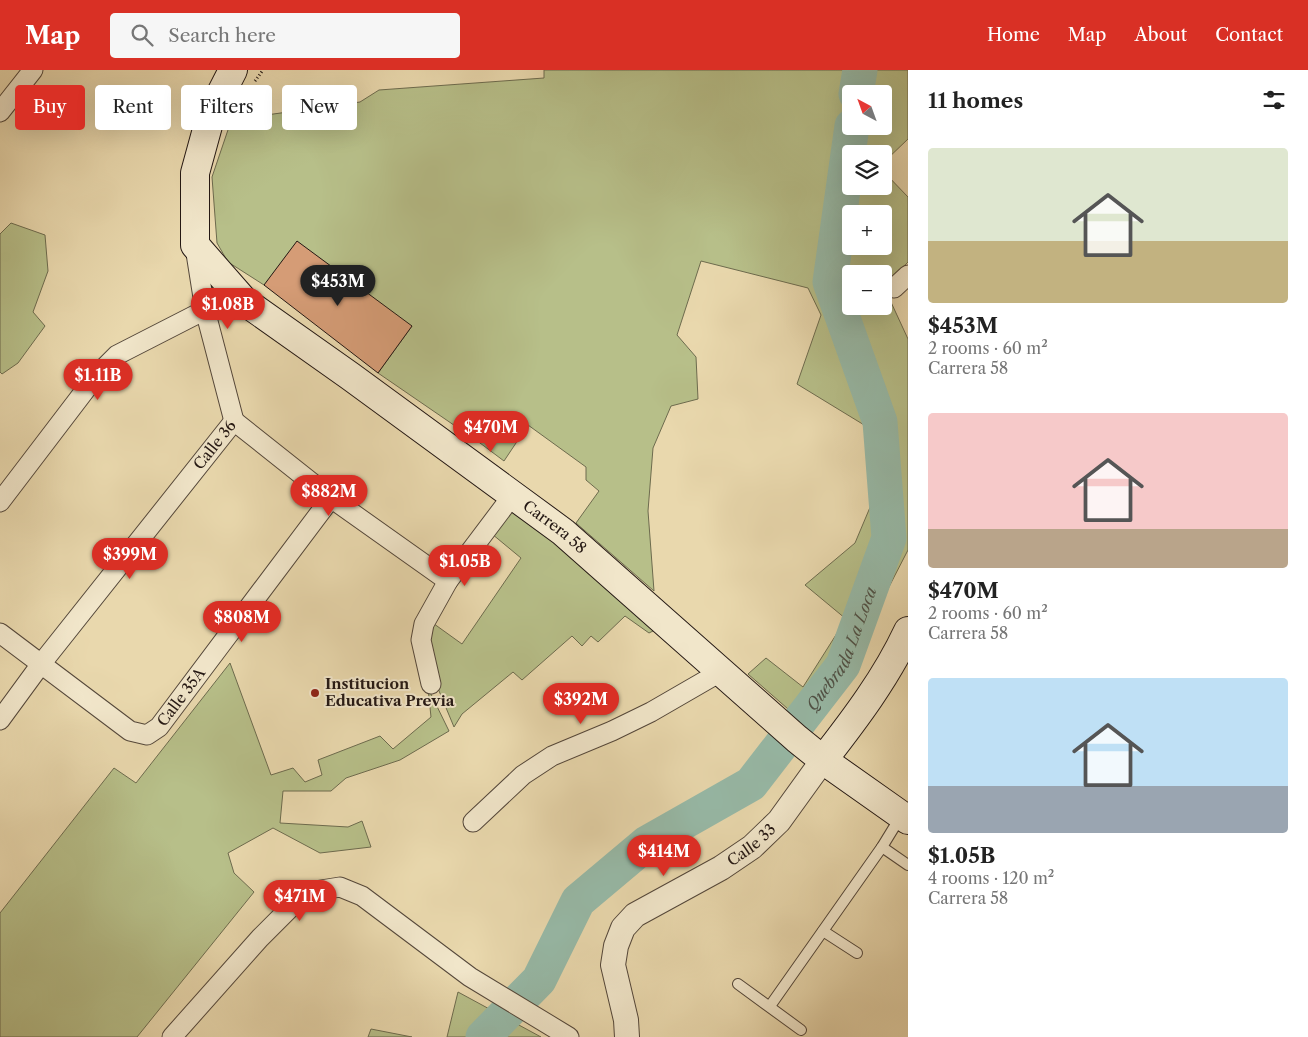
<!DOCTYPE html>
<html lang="en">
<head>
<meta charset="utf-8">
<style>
  :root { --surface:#fff; --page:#f6f6f6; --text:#222; --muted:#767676; --accent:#d93025 }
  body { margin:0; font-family:"Libre Caslon Text",serif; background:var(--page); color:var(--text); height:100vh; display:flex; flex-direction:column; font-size:19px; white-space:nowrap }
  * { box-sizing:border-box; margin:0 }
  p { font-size:16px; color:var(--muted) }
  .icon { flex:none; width:28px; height:28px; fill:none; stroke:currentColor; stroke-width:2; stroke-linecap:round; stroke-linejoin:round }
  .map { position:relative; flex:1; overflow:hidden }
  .side { display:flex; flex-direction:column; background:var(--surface); width:400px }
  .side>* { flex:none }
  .guide { position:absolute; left:15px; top:15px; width:475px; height:45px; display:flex; gap:10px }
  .needle { width:32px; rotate:319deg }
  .fabs { position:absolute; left:842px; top:15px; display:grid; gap:10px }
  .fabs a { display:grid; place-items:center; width:50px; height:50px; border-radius:5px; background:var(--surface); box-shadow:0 5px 20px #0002; font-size:25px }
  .price { position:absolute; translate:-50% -42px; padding:0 11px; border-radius:18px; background:var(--accent); color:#fff; font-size:16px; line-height:32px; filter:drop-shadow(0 1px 2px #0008) }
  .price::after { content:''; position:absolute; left:50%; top:30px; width:15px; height:11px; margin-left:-8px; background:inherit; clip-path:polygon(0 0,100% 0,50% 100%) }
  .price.active { background:#222; color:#fff }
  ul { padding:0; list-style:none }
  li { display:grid; align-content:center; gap:10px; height:265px; padding:0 20px }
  li span { display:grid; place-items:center; height:155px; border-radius:5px; color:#555 }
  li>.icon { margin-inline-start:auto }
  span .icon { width:90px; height:90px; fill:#fffc; stroke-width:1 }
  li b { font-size:21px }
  h2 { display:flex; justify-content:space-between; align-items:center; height:60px; padding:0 20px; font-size:21px }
  .tag { padding:0 18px; border-radius:5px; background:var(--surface); box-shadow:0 5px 20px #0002; font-size:18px; line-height:45px }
  .tag.active { background:var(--accent); color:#fff }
  header { display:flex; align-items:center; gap:30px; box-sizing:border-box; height:70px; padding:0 25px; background:var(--accent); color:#fff }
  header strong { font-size:24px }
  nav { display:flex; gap:28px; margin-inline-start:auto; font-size:18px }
  .search { width:350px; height:45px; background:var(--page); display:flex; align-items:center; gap:12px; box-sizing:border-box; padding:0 18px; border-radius:5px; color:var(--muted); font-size:19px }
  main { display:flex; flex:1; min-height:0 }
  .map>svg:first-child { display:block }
  .green { fill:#b7bf89; stroke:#6d6b4e; fill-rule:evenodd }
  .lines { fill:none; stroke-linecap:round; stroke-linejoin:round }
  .river { stroke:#97baa8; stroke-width:35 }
  .building { fill:#d59c76; stroke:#231713 }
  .service-casing { stroke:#54473a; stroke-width:12 }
  .minor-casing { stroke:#54473a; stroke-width:21 }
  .tertiary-casing { stroke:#54473a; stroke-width:26 }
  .secondary-casing { stroke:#231713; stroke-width:30 }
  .path { stroke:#231713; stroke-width:3; stroke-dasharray:1 2.5; stroke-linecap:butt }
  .service { stroke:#f1e6ca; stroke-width:10 }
  .minor { stroke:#f1e6ca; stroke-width:19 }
  .tertiary { stroke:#f1e6ca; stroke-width:24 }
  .secondary { stroke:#f1e6ca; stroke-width:28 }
  .poi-dot { fill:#8f2418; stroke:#f1e6ca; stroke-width:2 }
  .labels { text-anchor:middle; stroke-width:4; stroke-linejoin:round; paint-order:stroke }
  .street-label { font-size:15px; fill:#231713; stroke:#f1e6ca }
  .poi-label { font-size:15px; font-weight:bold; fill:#231713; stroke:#f1e6ca; text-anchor:start }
  .water-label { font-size:16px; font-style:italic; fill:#4c5047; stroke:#f1e6ca }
</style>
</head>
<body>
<header>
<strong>Map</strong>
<div class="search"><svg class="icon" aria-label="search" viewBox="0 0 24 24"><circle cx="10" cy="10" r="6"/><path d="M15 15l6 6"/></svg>Search here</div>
<nav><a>Home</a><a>Map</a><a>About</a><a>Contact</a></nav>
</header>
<main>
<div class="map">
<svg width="908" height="967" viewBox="0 0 908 967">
  <rect width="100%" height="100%" fill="#e9d8ad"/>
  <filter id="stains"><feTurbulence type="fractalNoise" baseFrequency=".004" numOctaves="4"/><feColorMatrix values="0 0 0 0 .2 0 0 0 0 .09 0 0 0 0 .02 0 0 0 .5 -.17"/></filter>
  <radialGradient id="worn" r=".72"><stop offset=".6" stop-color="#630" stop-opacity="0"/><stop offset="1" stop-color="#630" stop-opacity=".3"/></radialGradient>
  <!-- green -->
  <g class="green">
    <path d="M544 0H908V69L884 92V84H851V116H884V102L908 127V192L884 217 908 269V480L824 643 812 660 748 604 766 588 803 617 846 549 805 515 855 473 879 416 874 361 797 314 821 245 808 218 701 191 677 265 696 287 698 329 671 336 653 378 648 441 654 521 576 453 599 421 586 410V397L528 355 504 391 480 373 378 303 412 256 264 215 228 192 217 173 212 107 231 51 253 15 259 46 360 32 379 20 544 8ZM851 24H884V56H851ZM851 144H884V176H851ZM851 204H884V236H851Z"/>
    <path d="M11 153 45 165 48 201 33 242 45 256 18 293 2 304 0 302V164Z"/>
    <path d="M519 440 655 560 649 563 625 546 598 572 591 566 582 576 572 566 522 610 513 602 462 644 454 657 432 604 425 572 430 551 462 574 521 488 492 464 508 442Z"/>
    <path d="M230 593 271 705 293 698 305 712 322 705 318 690 380 666 393 679 431 647 428 618 449 661 400 690 346 708 331 721H283L280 753 348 757 362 751 371 777 320 783 273 758 228 783 234 803 254 822 137 967H0V843L114 698 136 713Z"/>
    <path d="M458 922 541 967H447Z"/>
    <path d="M371 959 412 967H368Z"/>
  </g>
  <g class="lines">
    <!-- river -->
    <g class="river">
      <path d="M856 24 860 0"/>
      <path id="s1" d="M483 967 539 910 578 831 647 773 751 714 843 595 889 468 880 352 830 212 852 56"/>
    </g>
  </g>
  <!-- building -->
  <path class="building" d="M297 171 412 256 378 303 264 215Z"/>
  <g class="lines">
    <defs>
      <g id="service">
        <path d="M882 777 908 795"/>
        <path d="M823 861 857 883"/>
        <path d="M738 914 801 960"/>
        <path d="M770 936 882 777 901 746"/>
      </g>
      <g id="minor">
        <path d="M0 42 33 0"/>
        <path d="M195 177 205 240 234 351"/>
        <path d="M894 218 908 205"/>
        <path d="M234 351 331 428 448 511"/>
        <path d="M0 432 96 306 117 285 205 240"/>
        <path id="s2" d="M0 563 130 661 147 665 159 657 331 428"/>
        <path d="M431 614 421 570 424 554 448 511 512 426"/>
        <path id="s3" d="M0 650 41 594 234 351"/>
        <path d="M473 752 523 705 552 686 612 661 651 642 722 601"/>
        <path d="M172 967 260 868 297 831 321 820 340 817 362 826 470 907 569 967"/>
      </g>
      <g id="tertiary">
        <path id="s4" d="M627 967 626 950 613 895 616 876 623 858 635 845 721 798 752 777 779 751 823 690"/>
      </g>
      <g id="secondary">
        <path id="s5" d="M233 0 212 41 195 103V175L244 231 350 306 563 462 797 669 823 690 908 750"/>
        <path d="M823 690C855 649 886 608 908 561"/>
      </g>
    </defs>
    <!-- service casing -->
    <use href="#service" class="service-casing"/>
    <!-- minor casing -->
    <use href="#minor" class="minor-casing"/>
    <!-- tertiary casing -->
    <use href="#tertiary" class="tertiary-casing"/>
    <!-- secondary casing -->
    <use href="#secondary" class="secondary-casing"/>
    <!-- path -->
    <path class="path" d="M255 11 263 0"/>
    <!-- service -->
    <use href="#service" class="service"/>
    <!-- minor -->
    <use href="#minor" class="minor"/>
    <!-- tertiary -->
    <use href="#tertiary" class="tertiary"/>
    <!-- secondary -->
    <use href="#secondary" class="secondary"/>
  </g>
  <!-- markers -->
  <circle class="poi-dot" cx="315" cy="623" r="5"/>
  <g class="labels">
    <!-- street labels -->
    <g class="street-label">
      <text dy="5" stroke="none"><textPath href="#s3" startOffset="349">Calle 36</textPath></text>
      <text dy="5" stroke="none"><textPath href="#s5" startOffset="641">Carrera 58</textPath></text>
      <text dy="5" stroke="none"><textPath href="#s2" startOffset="232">Calle 35A</textPath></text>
      <text dy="5" stroke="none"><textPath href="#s4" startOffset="266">Calle 33</textPath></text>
    </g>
    <!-- poi labels -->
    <g class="poi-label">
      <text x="325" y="619">Institucion<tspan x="325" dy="17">Educativa Previa</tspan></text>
    </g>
    <!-- water labels -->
    <g class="water-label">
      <text dy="6" stroke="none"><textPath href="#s1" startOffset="542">Quebrada La Loca</textPath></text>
    </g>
  </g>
  <rect width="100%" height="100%" filter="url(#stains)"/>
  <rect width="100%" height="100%" fill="url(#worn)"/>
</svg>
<div class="fabs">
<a><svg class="needle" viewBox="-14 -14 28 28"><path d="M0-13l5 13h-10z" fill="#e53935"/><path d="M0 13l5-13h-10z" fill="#767676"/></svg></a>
<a><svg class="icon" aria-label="layers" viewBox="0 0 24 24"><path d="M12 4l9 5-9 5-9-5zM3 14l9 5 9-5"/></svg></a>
<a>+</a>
<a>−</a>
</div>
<b class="price active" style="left:338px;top:237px">$453M</b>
<b class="price" style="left:228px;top:260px">$1.08B</b>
<b class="price" style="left:98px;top:331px">$1.11B</b>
<b class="price" style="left:491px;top:383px">$470M</b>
<b class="price" style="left:329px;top:447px">$882M</b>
<b class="price" style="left:130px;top:510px">$399M</b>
<b class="price" style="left:465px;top:517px">$1.05B</b>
<b class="price" style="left:242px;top:573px">$808M</b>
<b class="price" style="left:581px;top:655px">$392M</b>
<b class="price" style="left:664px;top:807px">$414M</b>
<b class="price" style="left:300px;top:852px">$471M</b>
<div class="guide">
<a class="tag active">Buy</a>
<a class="tag">Rent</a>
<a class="tag">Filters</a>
<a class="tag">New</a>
</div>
</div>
<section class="side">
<h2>11 homes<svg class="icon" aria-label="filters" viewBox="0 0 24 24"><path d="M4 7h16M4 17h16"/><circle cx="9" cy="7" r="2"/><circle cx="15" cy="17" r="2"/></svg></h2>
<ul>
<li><span style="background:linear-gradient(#dfe7d0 60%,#c2b280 0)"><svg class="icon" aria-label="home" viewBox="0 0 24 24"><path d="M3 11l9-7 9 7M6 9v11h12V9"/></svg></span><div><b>$453M</b><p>2 rooms · 60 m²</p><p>Carrera 58</p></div></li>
<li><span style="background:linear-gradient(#f6c9c9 75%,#b9a48a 0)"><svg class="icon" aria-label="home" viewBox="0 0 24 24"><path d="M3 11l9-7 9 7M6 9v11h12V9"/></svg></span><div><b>$470M</b><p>2 rooms · 60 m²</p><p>Carrera 58</p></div></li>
<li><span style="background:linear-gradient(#bfe0f5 70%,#9aa5b1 0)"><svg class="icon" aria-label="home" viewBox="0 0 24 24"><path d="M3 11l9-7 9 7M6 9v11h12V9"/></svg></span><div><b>$1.05B</b><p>4 rooms · 120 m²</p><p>Carrera 58</p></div></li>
</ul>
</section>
</main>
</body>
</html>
